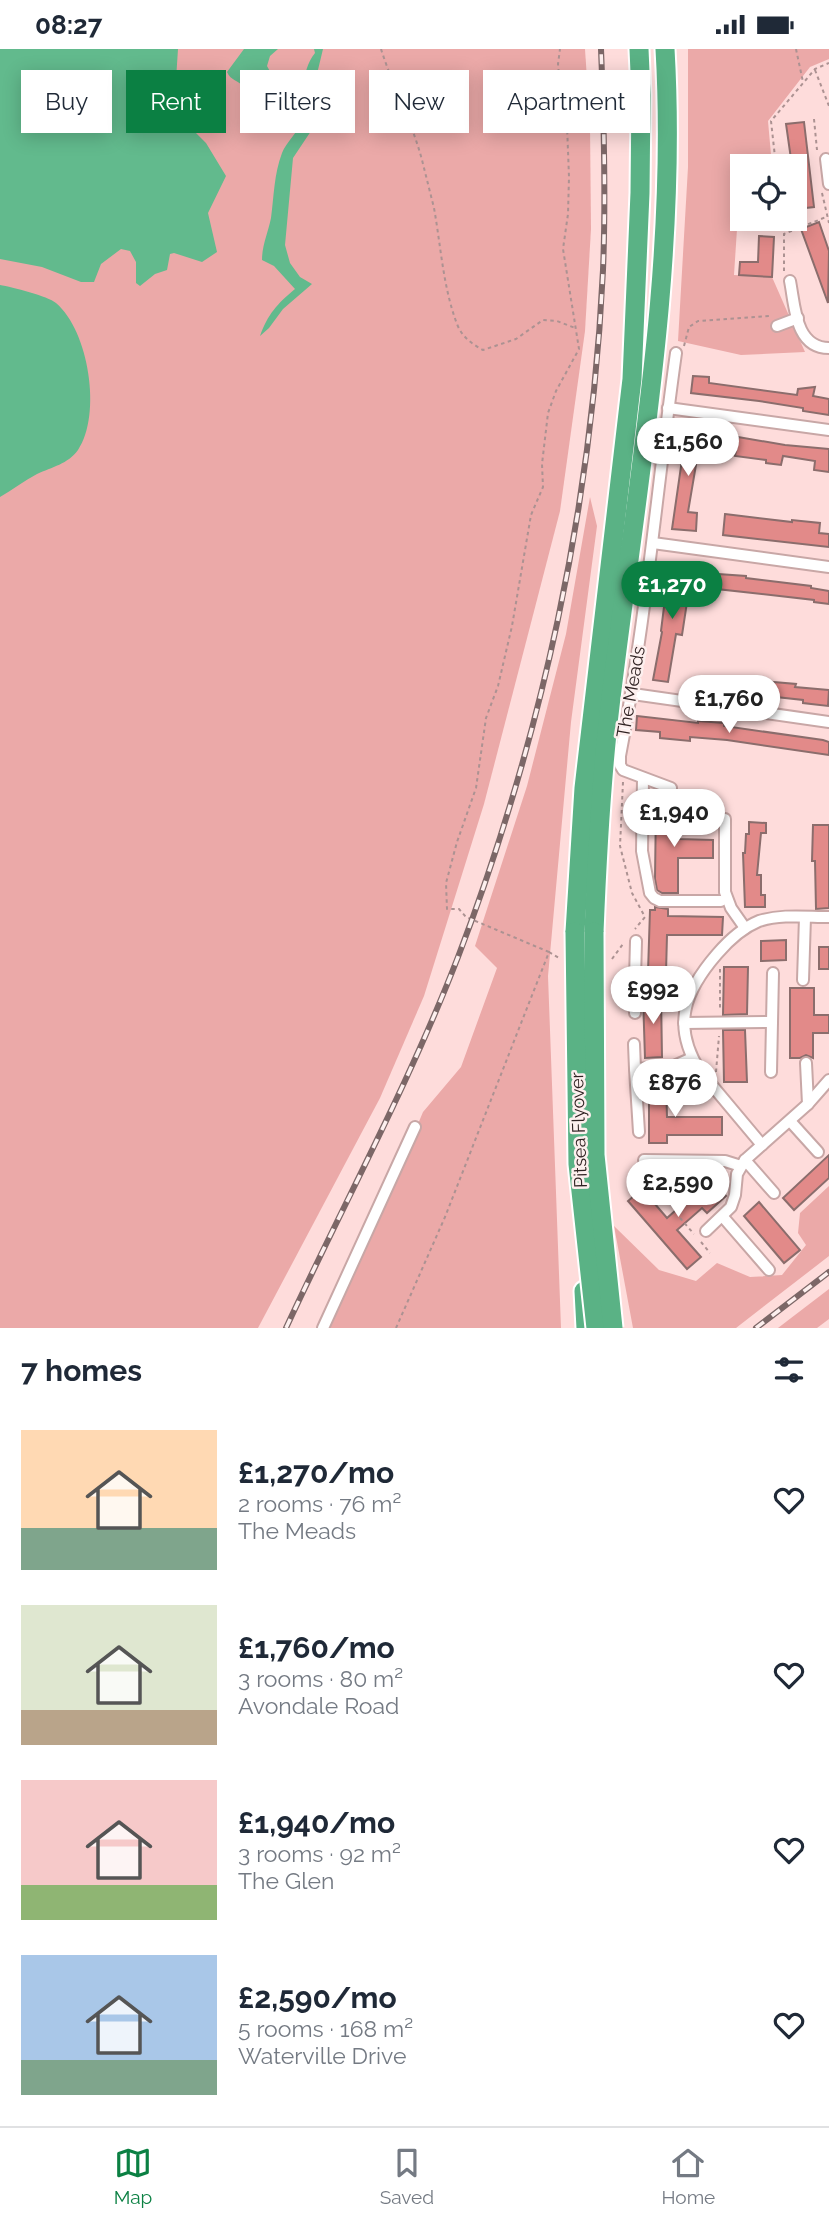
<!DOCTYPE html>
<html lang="en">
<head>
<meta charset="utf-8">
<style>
  :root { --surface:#fff; --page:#f2f2f3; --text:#1f2937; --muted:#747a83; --line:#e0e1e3; --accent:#0b8043 }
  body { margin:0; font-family:Raleway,sans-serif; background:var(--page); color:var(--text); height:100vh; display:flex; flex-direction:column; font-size:26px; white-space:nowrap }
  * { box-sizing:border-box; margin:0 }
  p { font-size:23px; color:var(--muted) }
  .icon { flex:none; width:38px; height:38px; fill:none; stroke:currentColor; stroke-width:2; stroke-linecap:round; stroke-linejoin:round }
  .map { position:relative; height:1279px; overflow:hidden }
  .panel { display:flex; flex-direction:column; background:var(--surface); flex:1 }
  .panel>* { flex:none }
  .guide { position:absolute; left:21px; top:21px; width:788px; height:63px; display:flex; gap:14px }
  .controls { position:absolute; left:730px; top:105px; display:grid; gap:14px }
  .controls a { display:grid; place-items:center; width:77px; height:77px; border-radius:0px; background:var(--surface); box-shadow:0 4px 18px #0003; font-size:35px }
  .price { position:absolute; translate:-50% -60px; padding:0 16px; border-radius:24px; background:#fff; color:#222; font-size:23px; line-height:46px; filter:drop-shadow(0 2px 4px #0008) }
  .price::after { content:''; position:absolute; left:50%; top:42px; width:21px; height:16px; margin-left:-10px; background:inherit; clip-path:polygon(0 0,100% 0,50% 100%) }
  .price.on { background:var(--accent); color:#fff }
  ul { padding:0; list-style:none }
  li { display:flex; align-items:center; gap:21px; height:175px; padding:0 21px }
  li span { display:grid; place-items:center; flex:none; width:196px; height:140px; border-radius:0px; color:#555 }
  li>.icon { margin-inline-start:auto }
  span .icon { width:84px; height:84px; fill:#fffc; stroke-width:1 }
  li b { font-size:30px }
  h2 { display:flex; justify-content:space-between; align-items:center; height:84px; padding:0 21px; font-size:30px }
  .chip { padding:0 24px; border-radius:0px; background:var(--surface); box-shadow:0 4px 18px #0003; font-size:24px; line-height:63px }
  .chip.on { background:var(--accent); color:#fff }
  .status { display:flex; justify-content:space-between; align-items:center; height:49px; padding:0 35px; background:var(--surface); direction:ltr }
  .status svg { height:19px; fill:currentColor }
  .menu { display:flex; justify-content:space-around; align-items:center; height:98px; border-top:2px solid var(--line); background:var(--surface); font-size:19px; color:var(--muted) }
  .menu a { display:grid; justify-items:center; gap:4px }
  .menu .on { color:var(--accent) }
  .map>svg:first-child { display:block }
  .green { fill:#eba9a8 }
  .water { fill:#62ba8d }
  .building { fill:#e28a89; stroke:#8b6d6c; stroke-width:2 }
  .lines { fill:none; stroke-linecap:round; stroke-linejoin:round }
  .street-casing { stroke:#c8a7a6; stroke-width:14 }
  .highway-casing { stroke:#fff; stroke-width:23 }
  .path { stroke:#ac9292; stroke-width:2; stroke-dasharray:3.5 3.5; stroke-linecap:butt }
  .street { stroke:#fff; stroke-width:10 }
  .highway { stroke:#5ab285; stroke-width:19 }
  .rail-casing { stroke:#7c6767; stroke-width:6 }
  .rail { stroke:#fdefee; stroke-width:3.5; stroke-dasharray:10; stroke-linecap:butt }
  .highway-bridge-casing { stroke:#fff; stroke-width:23; stroke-linecap:butt }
  .highway-bridge { stroke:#5ab285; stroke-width:19 }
  .labels { text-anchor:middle; stroke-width:5; stroke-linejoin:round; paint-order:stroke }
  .street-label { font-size:18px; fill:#2f2222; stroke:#fdefee }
</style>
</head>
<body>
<div class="status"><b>08:27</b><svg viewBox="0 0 49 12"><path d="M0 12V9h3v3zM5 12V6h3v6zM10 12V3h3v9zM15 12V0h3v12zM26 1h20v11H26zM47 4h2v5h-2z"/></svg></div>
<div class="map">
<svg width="829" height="1279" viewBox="0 0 829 1279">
  <rect width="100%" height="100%" fill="#fedcdb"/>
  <!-- green -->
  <g class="green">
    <path d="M0 0H585L590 76 591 180 585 282 560 462 484 755 424 947 380 1049 258 1279H0Z"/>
    <path d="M688 0H829V10L810 18 768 72 772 117H742V170H778V176L737 180 734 226 772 228 805 303 741 306 678 292 688 118Z"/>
    <path d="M590 448 597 477 571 673 548 927 561 1279H329L359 1215 423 1063 461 1018 497 919 475 897 527 737 566 585Z"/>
    <path d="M829 1137V1207L736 1279H633L614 1177 659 1221 696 1232 717 1214 750 1228 782 1226 806 1196 798 1184 800 1164Z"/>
    <path d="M829 1240V1270L817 1279H778Z"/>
  </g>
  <!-- water -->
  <g class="water">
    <path d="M0 0H178L175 46 178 53 179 66 189 62 197 64 202 60 195 47 206 35 205 45 211 52 214 62 225 70 208 76 203 81H193L206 94 226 127 208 164 217 203 202 213 174 204 170 205 167 221 155 225 140 237 136 234V213L130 202 121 200 101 215 94 233H81L42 218 0 210Z"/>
    <path d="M244 0H278L270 7 267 17C272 27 279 32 282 43L276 54C256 60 256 50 244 38 238 31 231 32 227 23Z"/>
    <path d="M314 0H323L310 54 311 82 293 109 285 196 290 214 300 228 312 235 283 260 269 279 260 287C268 265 277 255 295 240L274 217 262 211C262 196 268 184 271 169 274 147 274 125 282 104 286 93 299 83 301 72 306 48 299 24 315 4Z"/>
    <path d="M0 236C12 238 48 247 56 254 89 282 102 366 78 401 68 415 52 418 37 425 24 432 12 441 0 448Z"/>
  </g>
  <!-- building -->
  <g class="building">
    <path d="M804 73 814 158 797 160 794 117H792L786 75Z"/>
    <path d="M819 173 829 202 828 254 801 180Z"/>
    <path d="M759 187 774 188 772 228 739 226 740 213H758Z"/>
    <path d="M693 327 709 328V334L797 346 798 340 815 338 813 347 829 350V366L803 362V359L759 352 691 344Z"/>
    <path d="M687 376 707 378 705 398H699L688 463 697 464 696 482 672 480Z"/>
    <path d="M738 388 785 396 829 400V423L814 421 815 412 783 407 781 416 766 414V411L735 407Z"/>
    <path d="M725 465 792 473V471L820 474 819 484 829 485V498L723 486Z"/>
    <path d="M669 518 687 521 684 539 689 540 682 586 676 585 668 633 653 631 662 583 661 582Z"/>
    <path d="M718 525 746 527V529L811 537V539L829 542V555L814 553V551L717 540Z"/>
    <path d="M705 627 796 635 795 638 829 641 828 657 803 654V651L703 640Z"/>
    <path d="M637 667 698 674V672L724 674V677L823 691 829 693V706L727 691 690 688V692L660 689V683L636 681Z"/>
    <path d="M656 754H674L673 766H679V790L713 791V809H678V844H662L657 841 655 830Z"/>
    <path d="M749 773 766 774V784H761L757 826H761V846H765V858H745L743 804H745L746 785H749Z"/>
    <path d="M813 776H829V859L816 860 815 812H812Z"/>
    <path d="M655 858 668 860V867L723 868 722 886H667L666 924 648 923 650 861H655Z"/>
    <path d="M786 891V911L761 912V892Z"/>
    <rect x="819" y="898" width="10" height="22"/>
    <path d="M724 918H748L747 965 723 966Z"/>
    <path d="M790 939H814V966H829V984H813V1009L806 1006 800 1009H790Z"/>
    <path d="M661 946 662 1008 645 1009 643 947Z"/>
    <path d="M723 981H745L747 1033H724Z"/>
    <path d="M649 1032H666L667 1068H722V1086H667V1094H649Z"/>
    <path d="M829 1106V1129L794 1161 783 1149Z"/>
    <path d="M711 1130 726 1147 707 1164 702 1159 677 1181 701 1208 687 1220 628 1152 642 1140 667 1169Z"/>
    <path d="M759 1153 800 1201 784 1214 744 1167Z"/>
  </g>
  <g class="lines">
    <defs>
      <g id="street">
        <path d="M826 110 829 135"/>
        <path d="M790 232C795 257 795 299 829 299"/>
        <path d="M777 277 798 269"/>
        <path d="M668 359 829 381"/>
        <path d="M653 494 829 518"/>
        <path d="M633 645 829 673"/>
        <path d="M643 729 642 802 650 844 654 849 660 852H721"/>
        <path d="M671 739 623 721 620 716V707C646 573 657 438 676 304"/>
        <path d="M690 769 725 770V843L731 859 745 879"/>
        <path d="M636 892 635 930 671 932 691 940"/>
        <path d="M803 931 805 868"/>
        <path d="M635 964V930"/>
        <path d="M684 974 772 973"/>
        <path d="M634 995 635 1020"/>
        <path d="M806 1014 808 1055"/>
        <path d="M771 1023 773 924"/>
        <path d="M790 1072 818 1103"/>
        <path d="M639 1083 635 1020 672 1018 692 1009"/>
        <path d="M762 1096 700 1022C671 976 685 942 717 905 729 891 742 879 759 872 781 865 806 868 829 868"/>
        <path d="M644 1111 725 1112 741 1117"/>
        <path d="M745 1111 774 1144"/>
        <path d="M723 1168 769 1221"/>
        <path d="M706 1182 731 1158 735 1146 737 1125 745 1111 808 1055 829 1031"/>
        <path d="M323 1279 415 1078"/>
      </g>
      <g id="highway">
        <path d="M575 883 584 739 632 330 640 144 641 46 639 0"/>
        <path d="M594 883C597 808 601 732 610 657 636 438 678 221 665 0"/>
        <path d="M584 1242 586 1279"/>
      </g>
    </defs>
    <!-- street casing -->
    <use href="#street" class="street-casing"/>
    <!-- highway casing -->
    <use href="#highway" class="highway-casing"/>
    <!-- path -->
    <g class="path">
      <path d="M381 0C393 38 412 73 422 111 426 127 430 143 434 159 441 198 443 238 457 275 462 288 472 295 483 301L516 290 543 271 557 272 575 279"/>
      <path d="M796 0 803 33"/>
      <path d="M815 21 829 57"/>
      <path d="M814 70 817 101"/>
      <path d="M776 117 771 72 815 20 829 14"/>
      <path d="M822 144 829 174"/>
      <path d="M784 222V185L826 168"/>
      <path d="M684 297 689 278 698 272 770 267"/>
      <path d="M623 733 620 797 632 844 645 868 635 880"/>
      <path d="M549 903 559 909"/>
      <path d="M612 910 623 895"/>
      <path d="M720 920V960"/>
      <path d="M716 1023 719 987"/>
      <path d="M680 1169 694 1185"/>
      <path d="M701 1193 710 1204"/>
      <path d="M396 1279 445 1168 549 903 466 868 459 860H447L446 834 457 793 476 739 486 669 498 637 512 577 531 466 543 438 542 415 548 364 556 342 579 300 563 200 568 165 569 128 567 76 563 68 558 15 560 0"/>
    </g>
    <!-- street -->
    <use href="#street" class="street"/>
    <!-- highway -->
    <use href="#highway" class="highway"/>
    <defs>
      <g id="rail">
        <path d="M286 1279C343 1156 409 1035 458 908 542 689 592 456 603 221 606 148 604 74 601 0"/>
        <path d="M756 1279 829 1223"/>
      </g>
    </defs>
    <!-- rail casing -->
    <use href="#rail" class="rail-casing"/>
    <!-- rail -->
    <use href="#rail" class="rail"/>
    <defs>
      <g id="highway-bridge">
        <path d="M575 883 578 1115 596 1279"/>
        <path d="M594 883 595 1106 613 1279"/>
      </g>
    </defs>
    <!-- highway-bridge casing -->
    <use href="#highway-bridge" class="highway-bridge-casing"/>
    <!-- highway-bridge -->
    <use href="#highway-bridge" class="highway-bridge"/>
  </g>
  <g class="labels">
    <!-- street labels -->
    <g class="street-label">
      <text transform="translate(631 643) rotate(-80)" y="6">The Meads</text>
      <text transform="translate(579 1081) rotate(-92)" y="6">Pitsea Flyover</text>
    </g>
  </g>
</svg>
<div class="controls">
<a><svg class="icon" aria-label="locate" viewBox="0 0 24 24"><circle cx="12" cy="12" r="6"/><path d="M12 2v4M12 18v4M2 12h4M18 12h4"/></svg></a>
</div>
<b class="price" style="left:688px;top:429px">£1,560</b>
<b class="price on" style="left:672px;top:572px">£1,270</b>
<b class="price" style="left:729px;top:686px">£1,760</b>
<b class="price" style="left:674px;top:800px">£1,940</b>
<b class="price" style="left:653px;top:977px">£992</b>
<b class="price" style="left:675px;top:1070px">£876</b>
<b class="price" style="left:678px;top:1170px">£2,590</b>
<div class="guide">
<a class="chip">Buy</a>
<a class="chip on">Rent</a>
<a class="chip">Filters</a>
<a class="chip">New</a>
<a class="chip">Apartment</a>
</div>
</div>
<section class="panel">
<h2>7 homes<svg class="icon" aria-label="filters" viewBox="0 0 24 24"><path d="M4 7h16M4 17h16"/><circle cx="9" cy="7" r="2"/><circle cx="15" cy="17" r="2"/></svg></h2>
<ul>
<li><span style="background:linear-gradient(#ffd9b3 70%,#7fa58c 0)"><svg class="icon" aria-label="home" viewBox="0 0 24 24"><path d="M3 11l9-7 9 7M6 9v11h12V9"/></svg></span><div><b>£1,270/mo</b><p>2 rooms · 76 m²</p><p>The Meads</p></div><svg class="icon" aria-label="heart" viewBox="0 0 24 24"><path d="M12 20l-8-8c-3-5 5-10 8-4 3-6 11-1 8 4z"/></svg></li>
<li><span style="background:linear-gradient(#dfe7d0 75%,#b9a48a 0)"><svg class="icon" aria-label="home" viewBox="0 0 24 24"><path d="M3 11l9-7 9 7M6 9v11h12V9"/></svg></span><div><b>£1,760/mo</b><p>3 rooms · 80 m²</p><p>Avondale Road</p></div><svg class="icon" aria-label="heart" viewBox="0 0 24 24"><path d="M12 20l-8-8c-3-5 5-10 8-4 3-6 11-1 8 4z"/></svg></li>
<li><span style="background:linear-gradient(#f6c9c9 75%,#8fb573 0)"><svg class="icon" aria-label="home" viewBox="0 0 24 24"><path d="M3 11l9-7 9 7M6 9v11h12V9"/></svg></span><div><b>£1,940/mo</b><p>3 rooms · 92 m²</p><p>The Glen</p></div><svg class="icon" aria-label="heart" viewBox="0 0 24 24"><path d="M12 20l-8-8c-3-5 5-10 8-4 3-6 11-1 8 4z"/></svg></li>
<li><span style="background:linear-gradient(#a9c7e8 75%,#7fa58c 0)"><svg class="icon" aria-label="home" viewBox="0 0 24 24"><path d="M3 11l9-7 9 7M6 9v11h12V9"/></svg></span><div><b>£2,590/mo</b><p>5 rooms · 168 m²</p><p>Waterville Drive</p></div><svg class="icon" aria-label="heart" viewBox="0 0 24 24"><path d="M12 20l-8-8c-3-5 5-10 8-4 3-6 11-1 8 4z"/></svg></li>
</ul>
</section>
<nav class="menu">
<a class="on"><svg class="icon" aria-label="map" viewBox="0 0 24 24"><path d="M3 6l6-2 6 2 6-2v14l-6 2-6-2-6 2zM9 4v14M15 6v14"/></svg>Map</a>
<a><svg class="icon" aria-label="saved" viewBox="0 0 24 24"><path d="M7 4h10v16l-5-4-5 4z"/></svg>Saved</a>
<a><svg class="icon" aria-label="home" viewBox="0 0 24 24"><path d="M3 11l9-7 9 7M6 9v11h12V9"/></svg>Home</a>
</nav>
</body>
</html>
